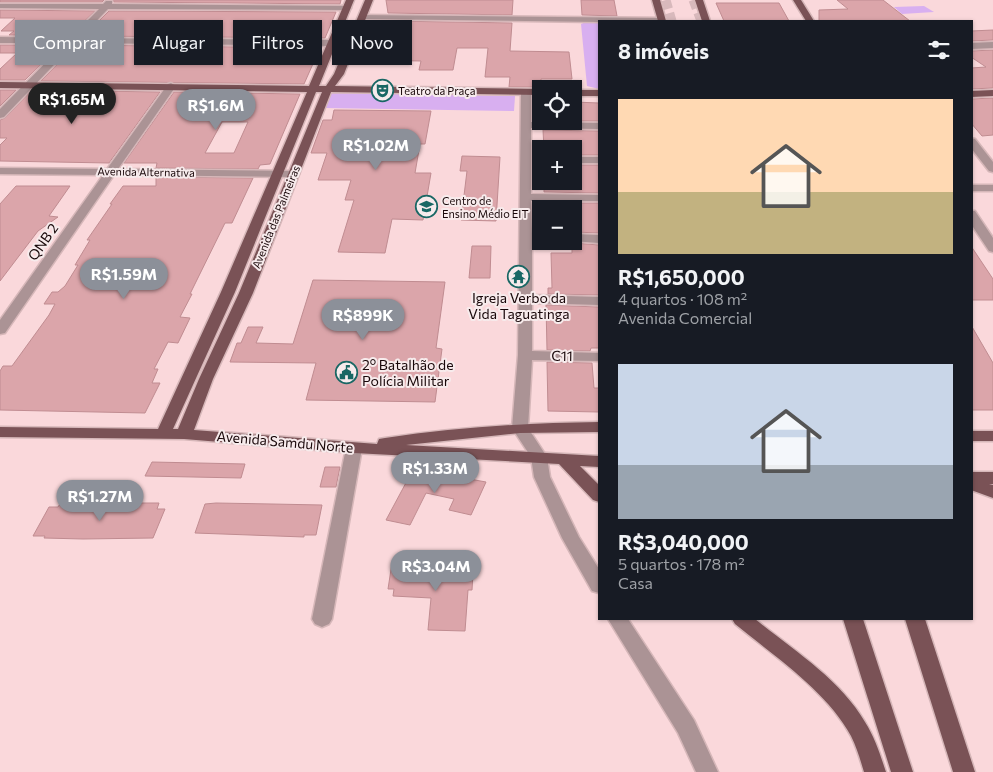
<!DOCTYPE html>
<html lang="pt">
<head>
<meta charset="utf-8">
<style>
  :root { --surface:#171b24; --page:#242831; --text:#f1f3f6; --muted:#9ea1a6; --accent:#8c9099 }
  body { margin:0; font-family:Commissioner,sans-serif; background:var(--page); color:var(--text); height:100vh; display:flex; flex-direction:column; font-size:19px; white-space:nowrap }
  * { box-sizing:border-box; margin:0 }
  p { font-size:16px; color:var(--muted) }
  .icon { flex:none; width:28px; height:28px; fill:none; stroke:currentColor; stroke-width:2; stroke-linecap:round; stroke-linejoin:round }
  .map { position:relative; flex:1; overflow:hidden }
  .side { position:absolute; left:598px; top:20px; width:375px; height:600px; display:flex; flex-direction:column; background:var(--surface); border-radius:0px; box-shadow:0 1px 4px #0004 }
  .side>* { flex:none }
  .top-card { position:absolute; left:15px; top:20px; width:475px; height:45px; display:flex; gap:10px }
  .buttons { position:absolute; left:532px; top:80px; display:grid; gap:10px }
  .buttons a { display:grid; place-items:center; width:50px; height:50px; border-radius:0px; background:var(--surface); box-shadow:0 1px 4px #0004; font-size:25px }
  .price { position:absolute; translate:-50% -42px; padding:0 11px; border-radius:18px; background:var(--accent); color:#fff; font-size:16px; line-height:32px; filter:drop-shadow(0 1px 2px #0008) }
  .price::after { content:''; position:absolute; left:50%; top:30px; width:15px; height:11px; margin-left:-8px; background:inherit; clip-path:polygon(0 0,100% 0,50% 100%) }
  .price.active { background:#222; color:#fff }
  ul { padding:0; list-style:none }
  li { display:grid; align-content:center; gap:10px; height:265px; padding:0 20px }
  li span { display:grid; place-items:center; height:155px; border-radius:0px; color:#555 }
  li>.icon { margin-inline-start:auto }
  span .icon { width:90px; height:90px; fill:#fffc; stroke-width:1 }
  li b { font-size:21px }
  h2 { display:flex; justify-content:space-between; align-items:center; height:60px; padding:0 20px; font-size:21px }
  .tag { padding:0 18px; border-radius:0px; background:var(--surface); box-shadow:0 1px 4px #0004; font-size:18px; line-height:45px }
  .tag.active { background:var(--accent); color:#fff }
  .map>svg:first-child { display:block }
  .green { fill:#d8aff0 }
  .building { fill:#dba5aa; stroke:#c08c91; fill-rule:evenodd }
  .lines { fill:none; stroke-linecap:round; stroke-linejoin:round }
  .major-tunnel { stroke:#d8b9bc; stroke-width:9; stroke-dasharray:9 4.5; stroke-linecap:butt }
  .minor-casing { stroke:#d6b7b9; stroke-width:3 }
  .major-casing { stroke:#d6b7b9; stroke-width:3 }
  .minor { fill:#ab9395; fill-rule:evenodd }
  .major { fill:#7a5256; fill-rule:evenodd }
  .labels { text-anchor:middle; stroke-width:4; stroke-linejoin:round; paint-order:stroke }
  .far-poi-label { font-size:11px; fill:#180709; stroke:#f7ebec; text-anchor:start }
  .far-street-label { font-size:11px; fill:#180709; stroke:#f7ebec }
  .street-label { font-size:14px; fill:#180709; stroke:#f7ebec }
  .poi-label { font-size:14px; fill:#180709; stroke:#f7ebec }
</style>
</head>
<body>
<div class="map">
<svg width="993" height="772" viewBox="0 0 993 772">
  <rect width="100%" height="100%" fill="#fad8db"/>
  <!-- green -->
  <g class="green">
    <path d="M924 6 934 12 902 14 894 7Z"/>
    <path d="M586 22H599V89L587 86 581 24Z"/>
    <path d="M331 93 515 96 514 111 325 108Z"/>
  </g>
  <!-- building -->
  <g class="building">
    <path d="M0 0H104L102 2H0Z"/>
    <path d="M113 0H341L340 4 114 2Z"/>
    <path d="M386 0H513L512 15 388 13Z"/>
    <path d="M581 0H614L617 16 582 15Z"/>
    <path d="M837 0H883L910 21H819V10L848 9Z"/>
    <path d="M716 3H779L789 21H724Z"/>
    <path d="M0 10 95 11 69 36 9 35 14 31H1L15 18H0Z"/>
    <path d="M109 11 336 12 325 38 84 36Z"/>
    <path d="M390 21 512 23 510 51 569 52 572 79H541V87H509L510 77H485L488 48H457L453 70H419L421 61 368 60 379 23H390Z"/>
    <path d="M993 30V40L971 41V31Z"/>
    <path d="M0 45H61L25 80H0V69L17 53H0Z"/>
    <path d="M76 45 320 48 304 84 41 81Z"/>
    <path d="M993 50V88L971 89V68L986 67 971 57V51Z"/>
    <path d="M0 90H16L0 106Z"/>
    <path d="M32 90 160 92 109 163 0 161V145L7 138H0V120L5 118Z"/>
    <path d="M174 92 300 94 270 164 260 165 258 169 156 168 157 163H124ZM222 122H248L234 153H205Z"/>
    <path d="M993 98V135L982 136 971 123V99Z"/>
    <path d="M574 102 599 103V121H574Z"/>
    <path d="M334 110 431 111 425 144H420L415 173H431L423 220 392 219 385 253 338 252 354 200H345L351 180H318L327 153H311L323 120H332Z"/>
    <path d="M543 130 599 131V155H574V149H544Z"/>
    <path d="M462 156 500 157 496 221 461 220 467 171H460Z"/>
    <path d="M574 165H599V193L544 192V181H574Z"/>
    <path d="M156 177 253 178 232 223H225L190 294H192L180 317 190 318 178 343 168 342 154 369H158L152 383H160L145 413 0 410V371L3 366H12L49 315 55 304H44L52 292H58L65 286 78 265H75L90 240H87L112 204H110L123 186H156Z"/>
    <path d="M16 186H70L49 216 58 217 38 231 0 281V204Z"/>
    <path d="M545 203H599V233L574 232V209H545Z"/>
    <path d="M574 243 599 245V295L548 294V288H552L551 253H572V245H574Z"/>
    <path d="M472 246H491L490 278H469Z"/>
    <path d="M971 246 993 279V300H971Z"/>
    <path d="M313 280 445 282 436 348 442 349 435 402 306 400 316 363 230 362 237 343H241L248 327H263L256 343 293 344Z"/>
    <path d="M546 305 599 307V348H591L590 351 547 350Z"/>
    <path d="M971 325 993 363V410H971Z"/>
    <path d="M547 362 592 363 594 388H599V412L548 411Z"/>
    <path d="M152 462 245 464 241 478 145 476Z"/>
    <path d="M415 466 437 471 462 482 464 478 486 482 471 515 449 510 454 499 426 493 410 525 386 520Z"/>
    <path d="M325 467H340L336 487H320Z"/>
    <path d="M62 501H81L78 506 135 507 137 503H159L157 509H165L153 538 83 539 44 538 45 536H33L49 507H58Z"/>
    <path d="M216 503 272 504 322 505 316 535H304V537L195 533 205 504Z"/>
    <path d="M392 563 469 567V573H473L472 590H468L465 631 428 630 431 598 393 596 394 589H388Z"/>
  </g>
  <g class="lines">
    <!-- major-tunnel -->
    <g class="major-tunnel">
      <path d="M666 0 672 21"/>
      <path d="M693 0 701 21"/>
    </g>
    <defs>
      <g id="minor">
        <path d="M106 1H112V4L347 6 351 8 347 10 108 9 80 38 332 40 336 43 332 46 75 43 4 117 0 118V109L65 43H0V37L70 38 99 9 0 8V4H103Z"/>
        <path d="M360 15 662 18 666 20 599 22 363 19 359 17Z"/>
        <path d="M993 42V48L971 49V43Z"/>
        <path d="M171 83 176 86 118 169 293 171 299 174 293 177 114 175 5 333 0 334V320L103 175 0 174V168L107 169 168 84Z"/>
        <path d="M526 89 531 92V122L599 123V129L531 128V194L599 195V201H531L532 234H541L543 241 532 242V295L599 297V305L532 303V351L599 353V361L532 360 528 428 547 457 550 477 579 537 599 569V593L592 591 562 538 534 477 531 457 512 428 518 355 521 92Z"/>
        <path d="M971 138 975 139 993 162V172L989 171 971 148Z"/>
        <rect x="574" y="157" width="25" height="6"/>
        <rect x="971" y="185" width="22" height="6"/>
        <path d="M971 211H975L993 238V252L989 251 971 224Z"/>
        <path d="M574 234 599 235V243L572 241Z"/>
        <path d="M354 443 360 444 362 448 332 619 329 624 322 627 315 624 312 619 346 448 348 444Z"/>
        <path d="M608 619H628L694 720 718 772H696L678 733Z"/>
      </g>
      <g id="major">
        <path d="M346 0H354L319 86H326L334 74 365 0H373L344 74 335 86 541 89V95L331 92 253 293 213 379 194 430 377 444 379 439 385 438C457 427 526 423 599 422V432L520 433 406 445 599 456V467L580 466 599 485V502L593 500 559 464 354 453 184 439 0 437V427L158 429 221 292 307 92 0 88V82L309 86ZM316 92H322L239 293 199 379 178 429H173L235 292Z"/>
        <path d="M652 0H660L666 21H658Z"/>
        <path d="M695 0H703L710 21H702Z"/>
        <path d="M793 0H801L814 21H806Z"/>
        <rect x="574" y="90" width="25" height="6"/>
        <path d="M993 90V96L971 97V91Z"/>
        <rect x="971" y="431" width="22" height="10"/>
        <path d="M971 472H993V484H989L993 485V498L971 490Z"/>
        <path d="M732 619H755C793 650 840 679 865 722 875 738 880 754 886 772H864C860 759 857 748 851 736 827 691 774 656 735 624Z"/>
        <path d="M843 619H863L913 772H891Z"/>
        <path d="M905 619H925L975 772H953Z"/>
      </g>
    </defs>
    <!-- minor casing -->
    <use href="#minor" class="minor-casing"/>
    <!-- major casing -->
    <use href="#major" class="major-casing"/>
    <!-- minor -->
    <use href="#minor" class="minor"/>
    <!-- major -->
    <use href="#major" class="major"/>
  </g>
  <!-- icons -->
  <defs>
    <symbol id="theatre-ring" viewBox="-11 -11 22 22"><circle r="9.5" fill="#f7ebec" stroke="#196764" stroke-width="1.5"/><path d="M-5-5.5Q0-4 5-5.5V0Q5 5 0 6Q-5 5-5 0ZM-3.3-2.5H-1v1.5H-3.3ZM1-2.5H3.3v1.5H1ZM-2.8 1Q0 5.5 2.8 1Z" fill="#196764"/></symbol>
    <symbol id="school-ring" viewBox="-11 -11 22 22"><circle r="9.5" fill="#f7ebec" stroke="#196764" stroke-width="1.5"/><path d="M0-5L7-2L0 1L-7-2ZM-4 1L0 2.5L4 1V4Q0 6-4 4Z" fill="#196764"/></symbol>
    <symbol id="temple-ring" viewBox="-11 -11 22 22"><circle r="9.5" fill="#f7ebec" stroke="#196764" stroke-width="1.5"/><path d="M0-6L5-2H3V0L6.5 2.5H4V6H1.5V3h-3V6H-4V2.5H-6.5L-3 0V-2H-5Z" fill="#196764"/></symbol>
    <symbol id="civic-ring" viewBox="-11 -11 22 22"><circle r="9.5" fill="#f7ebec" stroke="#196764" stroke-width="1.5"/><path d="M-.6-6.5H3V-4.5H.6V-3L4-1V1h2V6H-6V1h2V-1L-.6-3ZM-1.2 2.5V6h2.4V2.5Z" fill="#196764"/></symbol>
  </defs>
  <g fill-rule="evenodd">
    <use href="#theatre-ring" x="370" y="78" width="25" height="25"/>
    <use href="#school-ring" x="414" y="194" width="25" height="25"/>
    <use href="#temple-ring" x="506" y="264" width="25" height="25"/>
    <use href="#civic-ring" x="334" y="360" width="25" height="25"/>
  </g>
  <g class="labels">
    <!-- far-poi labels -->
    <g class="far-poi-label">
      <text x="398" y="95">Teatro da Praça</text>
      <text x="442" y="205">Centro de<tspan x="442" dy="13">Ensino Médio EIT</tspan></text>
    </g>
    <!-- far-street labels -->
    <g class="far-street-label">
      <text transform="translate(146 172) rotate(1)" y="4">Avenida Alternativa</text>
      <text transform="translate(276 217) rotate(-68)" y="4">Avenida das Palmeiras</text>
    </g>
    <!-- street labels -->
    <g class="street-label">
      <text transform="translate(43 242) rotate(-55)" y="5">QNB 2</text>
      <text transform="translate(562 356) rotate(1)" y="5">C11</text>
      <text transform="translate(285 442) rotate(5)" y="5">Avenida Samdu Norte</text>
    </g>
    <!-- poi labels -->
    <g class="poi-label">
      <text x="519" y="303">Igreja Verbo da<tspan x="519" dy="16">Vida Taguatinga</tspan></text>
      <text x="362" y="370" text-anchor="start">2º Batalhão de<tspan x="362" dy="16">Polícia Militar</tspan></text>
    </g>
  </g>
</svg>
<div class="buttons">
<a><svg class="icon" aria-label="locate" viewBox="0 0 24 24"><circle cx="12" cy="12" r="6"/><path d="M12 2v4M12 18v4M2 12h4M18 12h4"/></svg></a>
<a>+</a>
<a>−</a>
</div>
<b class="price active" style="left:72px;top:125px">R$1.65M</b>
<b class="price" style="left:216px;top:131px">R$1.6M</b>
<b class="price" style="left:376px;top:171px">R$1.02M</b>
<b class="price" style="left:124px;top:300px">R$1.59M</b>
<b class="price" style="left:363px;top:341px">R$899K</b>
<b class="price" style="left:435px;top:494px">R$1.33M</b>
<b class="price" style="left:100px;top:522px">R$1.27M</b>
<b class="price" style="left:436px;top:592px">R$3.04M</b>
<div class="top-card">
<a class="tag active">Comprar</a>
<a class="tag">Alugar</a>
<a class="tag">Filtros</a>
<a class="tag">Novo</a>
</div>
<section class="side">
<h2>8 imóveis<svg class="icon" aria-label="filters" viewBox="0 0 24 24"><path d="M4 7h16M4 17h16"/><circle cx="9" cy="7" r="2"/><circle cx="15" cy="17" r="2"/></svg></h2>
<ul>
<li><span style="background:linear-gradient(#ffd9b3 60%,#c2b280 0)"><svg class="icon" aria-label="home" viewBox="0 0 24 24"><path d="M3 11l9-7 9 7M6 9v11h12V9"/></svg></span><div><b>R$1,650,000</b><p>4 quartos · 108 m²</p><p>Avenida Comercial</p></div></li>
<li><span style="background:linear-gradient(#c9d6e8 65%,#9aa5b1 0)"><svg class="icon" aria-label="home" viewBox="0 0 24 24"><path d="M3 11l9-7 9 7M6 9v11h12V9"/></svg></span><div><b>R$3,040,000</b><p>5 quartos · 178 m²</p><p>Casa</p></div></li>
</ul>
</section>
</div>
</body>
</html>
